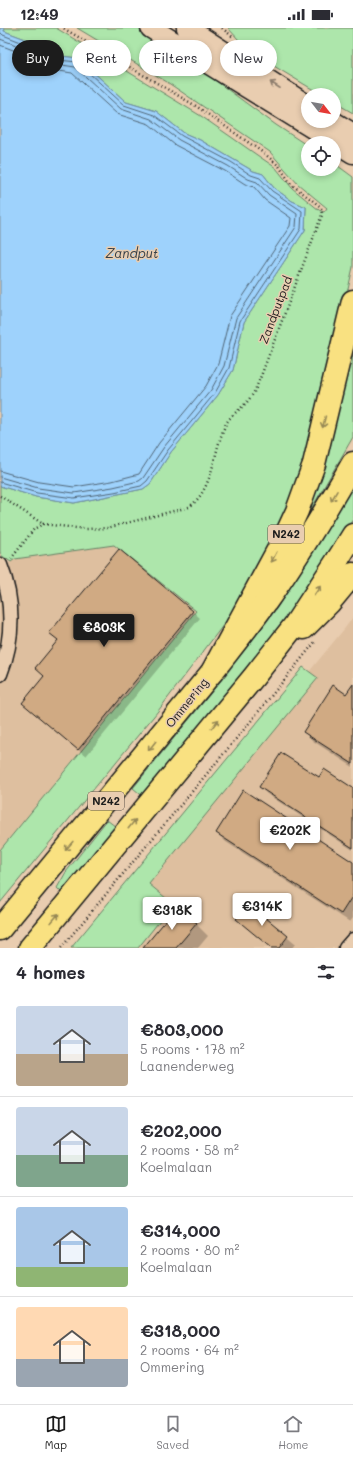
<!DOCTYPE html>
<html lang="en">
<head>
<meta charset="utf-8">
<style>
  :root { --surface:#fff; --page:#f2f2f3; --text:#2b2b33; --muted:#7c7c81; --line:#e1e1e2; --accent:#1c1c1c }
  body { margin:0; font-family:Mali,sans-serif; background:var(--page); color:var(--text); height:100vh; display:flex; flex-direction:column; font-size:15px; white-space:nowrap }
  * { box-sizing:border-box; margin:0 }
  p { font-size:13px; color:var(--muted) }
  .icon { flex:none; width:22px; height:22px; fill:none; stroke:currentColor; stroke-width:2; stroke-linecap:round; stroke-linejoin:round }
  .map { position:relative; height:920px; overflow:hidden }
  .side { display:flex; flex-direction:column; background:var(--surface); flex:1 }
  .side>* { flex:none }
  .guide { position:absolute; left:12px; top:12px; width:329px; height:36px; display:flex; gap:8px }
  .needle { width:26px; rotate:121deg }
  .buttons { position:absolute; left:301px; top:60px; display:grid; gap:8px }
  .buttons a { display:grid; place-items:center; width:40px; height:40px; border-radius:50%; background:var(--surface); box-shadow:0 2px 6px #0003; font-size:20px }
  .price { position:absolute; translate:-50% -34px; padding:0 9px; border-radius:4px; background:#fff; color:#222; font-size:13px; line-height:26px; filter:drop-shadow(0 1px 2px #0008) }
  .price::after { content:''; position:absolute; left:50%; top:24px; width:12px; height:9px; margin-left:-6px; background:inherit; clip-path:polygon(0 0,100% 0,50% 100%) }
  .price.active { background:var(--accent); color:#fff }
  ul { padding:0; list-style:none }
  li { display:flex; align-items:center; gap:12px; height:100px; padding:0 16px }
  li+li { border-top:1px solid var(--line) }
  li span { display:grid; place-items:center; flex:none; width:112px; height:80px; border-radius:4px; color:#555 }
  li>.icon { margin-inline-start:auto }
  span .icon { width:48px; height:48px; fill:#fffc; stroke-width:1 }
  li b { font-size:17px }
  h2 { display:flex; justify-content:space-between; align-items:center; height:48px; padding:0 16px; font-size:17px }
  .pill { padding:0 14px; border-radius:18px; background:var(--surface); box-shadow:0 2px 6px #0003; font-size:14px; line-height:36px }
  .pill.active { background:var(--accent); color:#fff }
  .status { display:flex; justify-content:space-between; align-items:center; height:28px; padding:0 20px; background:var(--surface); direction:ltr }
  .status svg { height:11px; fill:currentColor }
  .tab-bar { display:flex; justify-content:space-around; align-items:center; height:56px; border-top:1px solid var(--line); background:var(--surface); font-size:11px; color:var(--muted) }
  .tab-bar a { display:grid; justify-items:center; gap:2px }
  .tab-bar .active { color:var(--accent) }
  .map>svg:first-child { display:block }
  .built { fill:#debf9f }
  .green { fill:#ade6ab; stroke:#648164 }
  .water { fill:#9ed2fc; stroke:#6a89a2 }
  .shadow { fill:#0003 }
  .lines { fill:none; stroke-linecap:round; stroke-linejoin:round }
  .shore { stroke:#506576; stroke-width:1 }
  .building { fill:#d0aa83; stroke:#1c1c1c }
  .street-casing { stroke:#1c1c1c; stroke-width:17 }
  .secondary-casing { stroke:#1c1c1c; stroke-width:23 }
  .primary-casing { stroke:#1c1c1c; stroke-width:25 }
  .highway-casing { stroke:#1c1c1c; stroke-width:25 }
  .path { stroke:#1c1c1c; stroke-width:2.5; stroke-dasharray:1 3; stroke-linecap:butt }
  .street { stroke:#e9cdb0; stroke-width:14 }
  .secondary { stroke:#e9cdb0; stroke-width:20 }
  .primary { stroke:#f9e181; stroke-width:22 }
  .highway { stroke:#f9e181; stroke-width:22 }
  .oneway { stroke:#8d7d6d }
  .oneway2 { stroke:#968854 }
  .labels { text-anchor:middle; stroke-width:3; stroke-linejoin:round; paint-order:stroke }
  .shield { fill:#e9cdb0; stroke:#5a5148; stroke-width:1 }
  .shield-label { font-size:11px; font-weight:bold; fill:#1c1c1c }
  .street-label { font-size:12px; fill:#1c1c1c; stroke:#e9cdb0 }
  .water-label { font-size:13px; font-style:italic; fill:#364049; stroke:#e9cdb0 }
</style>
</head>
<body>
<div class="status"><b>12:49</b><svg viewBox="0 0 49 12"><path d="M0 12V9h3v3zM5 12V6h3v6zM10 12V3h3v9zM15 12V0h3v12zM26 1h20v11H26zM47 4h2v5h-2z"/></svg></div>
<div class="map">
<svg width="353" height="920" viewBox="0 0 353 920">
  <rect width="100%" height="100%" fill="#e9cdb0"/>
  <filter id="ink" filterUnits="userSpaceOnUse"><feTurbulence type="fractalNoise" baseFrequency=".025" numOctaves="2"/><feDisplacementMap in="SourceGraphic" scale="8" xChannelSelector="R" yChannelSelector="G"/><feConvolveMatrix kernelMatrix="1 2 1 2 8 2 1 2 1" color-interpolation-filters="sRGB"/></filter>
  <g filter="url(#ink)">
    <!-- built -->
    <g class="built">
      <path d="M114 517 196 583 0 822V541L15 531Z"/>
      <path d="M353 589V920H82L345 600Z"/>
    </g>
    <!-- green -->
    <g class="green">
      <path d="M4 0H56L201 88 257 127 276 140 292 160 319 182 324 184 327 180 298 156 270 124 167 54 77 0H139L167 17 276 97 308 118V141H334V135L353 149V239L332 333 300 461 253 555 224 596 158 683 0 875V822L196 583 114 517 15 531 11 534 2 528 0 524V458L36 469 74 475 143 461 150 456 171 424 218 367 233 342 244 294 305 202 306 179 292 173 274 160 263 146 253 143 200 112 184 105 156 83 126 74 78 30 52 27 28 12 4 3Z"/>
      <path d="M228 0H353V85L334 74V67H322L249 23Z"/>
      <path d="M353 309V409L295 509Z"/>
      <path d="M353 456V491L309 562 146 771 133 760 228 644 278 578Z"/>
      <path d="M303 639 318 650 149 856 173 876 138 920H71Z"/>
      <path d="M107 792 120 802 63 866 57 860 66 844Z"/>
    </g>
    <!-- water -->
    <path class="water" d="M0 0H4V3L28 12 52 27 78 30 126 74 156 83 184 105 200 112 253 143 263 146 274 160 292 173 306 179 305 202 244 294 233 342 218 367 171 424 150 456 143 461 74 475 36 469 0 458Z"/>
    <!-- shadow -->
    <g class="shadow">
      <path d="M192 583 200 590 86 728 23 675 45 649 59 613 50 605Z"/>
      <path d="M353 658V739L313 713 304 704 347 667Z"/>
      <path d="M319 751 353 761V822L267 766 260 759Z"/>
      <path d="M217 805 353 835V890L350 894 226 814Z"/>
      <path d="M249 877 295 916 292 920H271L237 891Z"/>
      <path d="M196 896 208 908 198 920H144Z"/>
    </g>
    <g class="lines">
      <!-- shore -->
      <g class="shore">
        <path d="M0 4 3 7 26 16 50 31 77 34 124 77 154 87 182 108 231 134 251 147 260 150 272 163 302 183 301 201 240 293 229 340 215 365 168 422 147 453 141 458 114 464 74 470 37 465 0 454"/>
        <path d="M0 11 24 20 49 35 75 39 121 81 151 91 179 112 228 138 248 151 257 154 269 167 297 186 296 199 236 290 224 338 211 362 164 419 143 450 139 453 113 459 74 465 38 460 0 449"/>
        <path d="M0 17 21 25 47 41 72 45 117 86 149 96 175 117 225 143 245 156 254 159 265 172 291 190 290 198 230 288 218 336 206 358 159 415 139 446 112 453 74 459 39 454 0 443"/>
      </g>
    </g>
    <!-- building -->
    <g class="building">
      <path d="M119 521 193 583 78 722 22 675 44 648 35 640 58 612 49 605Z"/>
      <path d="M353 656V736L303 704 333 657 346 666Z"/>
      <path d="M281 725 319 749 324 741 353 760V820L259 759Z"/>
      <path d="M243 762 353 834V867L341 886 216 805Z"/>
      <path d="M249 876 288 908 279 920H271L236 891Z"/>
      <path d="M177 879 197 895 176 920H143Z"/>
    </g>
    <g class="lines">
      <defs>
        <g id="street">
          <path d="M0 537C14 572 14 611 0 646"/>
          <path d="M346 920 353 912"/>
        </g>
        <g id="secondary">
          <path d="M151 0 353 125"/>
          <path d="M187 0 308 78"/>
          <path d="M332 93 353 106"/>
        </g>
        <g id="primary">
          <path d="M304 600 329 575 353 546"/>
          <path d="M0 901 212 644 285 509 297 483 314 436 353 273"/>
          <path d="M30 920 253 650 294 598 338 531"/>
        </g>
        <g id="highway">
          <path d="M338 531 353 507"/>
          <path d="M212 644C230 621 249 598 266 574 298 529 326 482 353 435"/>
        </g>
      </defs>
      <!-- street casing -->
      <use href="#street" class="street-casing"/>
      <!-- secondary casing -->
      <use href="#secondary" class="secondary-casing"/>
      <!-- primary casing -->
      <use href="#primary" class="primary-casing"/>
      <!-- highway casing -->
      <use href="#highway" class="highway-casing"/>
      <!-- path -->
      <g class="path">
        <path d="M222 0 233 9"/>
        <path d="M0 468 43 496"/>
        <path d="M11 531 34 501 43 496 85 501 107 500 189 479C214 461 213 424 225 398 230 386 243 381 250 370 255 364 258 355 261 348L322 187 321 179 291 156 279 138 265 126 196 78 63 0"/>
        <path d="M61 920 246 699 315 614"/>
      </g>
      <!-- street -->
      <use href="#street" class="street"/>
      <!-- secondary -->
      <use href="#secondary" class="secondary"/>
      <!-- primary -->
      <use href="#primary" class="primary"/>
      <!-- highway -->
      <use href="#highway" class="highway"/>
    </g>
    <!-- one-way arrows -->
    <defs><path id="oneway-shaft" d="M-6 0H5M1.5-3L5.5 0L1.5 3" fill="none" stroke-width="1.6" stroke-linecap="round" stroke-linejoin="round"/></defs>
    <use class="oneway" href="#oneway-shaft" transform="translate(275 57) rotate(-147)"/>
    <g class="oneway2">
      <use href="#oneway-shaft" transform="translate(324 394) rotate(104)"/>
      <use href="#oneway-shaft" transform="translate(334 468) rotate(120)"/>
      <use href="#oneway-shaft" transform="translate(274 529) rotate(118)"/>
      <use href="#oneway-shaft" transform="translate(317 563) rotate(-56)"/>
      <use href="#oneway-shaft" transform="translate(215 696) rotate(-51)"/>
      <use href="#oneway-shaft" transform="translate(152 718) rotate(129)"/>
      <use href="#oneway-shaft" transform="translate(132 796) rotate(-51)"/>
      <use href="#oneway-shaft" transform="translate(69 818) rotate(130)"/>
      <use href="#oneway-shaft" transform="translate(55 890) rotate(-50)"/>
    </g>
  </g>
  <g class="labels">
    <!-- shield labels -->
    <g class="shield">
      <rect x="268" y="497" width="36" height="18" rx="3"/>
      <rect x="88" y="764" width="36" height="18" rx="3"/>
    </g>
    <g class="shield-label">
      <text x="286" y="510">N242</text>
      <text x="106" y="777">N242</text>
    </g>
    <!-- street labels -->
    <g class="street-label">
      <text transform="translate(276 282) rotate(-69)" y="4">Zandputpad</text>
      <text transform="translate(187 675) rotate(-51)" y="4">Ommering</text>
    </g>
    <!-- water labels -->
    <g class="water-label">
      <text x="132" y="230">Zandput</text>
    </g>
  </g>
</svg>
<div class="buttons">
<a><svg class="needle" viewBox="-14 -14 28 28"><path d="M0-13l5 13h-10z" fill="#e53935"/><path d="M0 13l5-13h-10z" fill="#7c7c81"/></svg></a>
<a><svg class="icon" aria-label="locate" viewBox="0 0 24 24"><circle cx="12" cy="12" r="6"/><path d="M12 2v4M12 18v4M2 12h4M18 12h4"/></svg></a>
</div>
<b class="price active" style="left:104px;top:620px">€803K</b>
<b class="price" style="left:290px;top:823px">€202K</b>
<b class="price" style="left:262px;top:899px">€314K</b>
<b class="price" style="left:172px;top:903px">€318K</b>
<div class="guide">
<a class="pill active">Buy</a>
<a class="pill">Rent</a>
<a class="pill">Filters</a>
<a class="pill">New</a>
</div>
</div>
<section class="side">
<h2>4 homes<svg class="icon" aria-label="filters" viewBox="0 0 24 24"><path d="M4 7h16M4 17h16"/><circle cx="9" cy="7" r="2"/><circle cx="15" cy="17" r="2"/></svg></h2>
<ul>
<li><span style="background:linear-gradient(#c9d6e8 60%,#b9a48a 0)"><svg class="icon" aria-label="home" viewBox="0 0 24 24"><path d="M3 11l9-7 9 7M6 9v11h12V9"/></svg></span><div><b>€803,000</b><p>5 rooms · 178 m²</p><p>Laanenderweg</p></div></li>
<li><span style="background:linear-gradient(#c9d6e8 60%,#7fa58c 0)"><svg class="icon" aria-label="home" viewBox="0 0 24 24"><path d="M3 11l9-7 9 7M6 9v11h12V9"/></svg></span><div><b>€202,000</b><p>2 rooms · 58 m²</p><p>Koelmalaan</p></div></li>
<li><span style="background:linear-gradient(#a9c7e8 75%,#8fb573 0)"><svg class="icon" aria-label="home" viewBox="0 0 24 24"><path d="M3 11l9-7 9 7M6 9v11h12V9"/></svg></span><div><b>€314,000</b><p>2 rooms · 80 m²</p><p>Koelmalaan</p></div></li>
<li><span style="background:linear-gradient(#ffd9b3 65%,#9aa5b1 0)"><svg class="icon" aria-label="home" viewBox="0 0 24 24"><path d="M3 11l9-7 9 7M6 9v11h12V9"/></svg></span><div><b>€318,000</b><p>2 rooms · 64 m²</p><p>Ommering</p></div></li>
</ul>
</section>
<nav class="tab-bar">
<a class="active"><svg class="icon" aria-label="map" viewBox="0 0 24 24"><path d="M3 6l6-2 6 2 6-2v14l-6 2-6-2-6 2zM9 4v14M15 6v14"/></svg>Map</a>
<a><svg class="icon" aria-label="saved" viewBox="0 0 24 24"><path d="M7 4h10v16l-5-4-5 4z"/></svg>Saved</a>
<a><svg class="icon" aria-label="home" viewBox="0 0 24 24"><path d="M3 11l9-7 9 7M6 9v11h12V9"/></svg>Home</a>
</nav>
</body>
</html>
